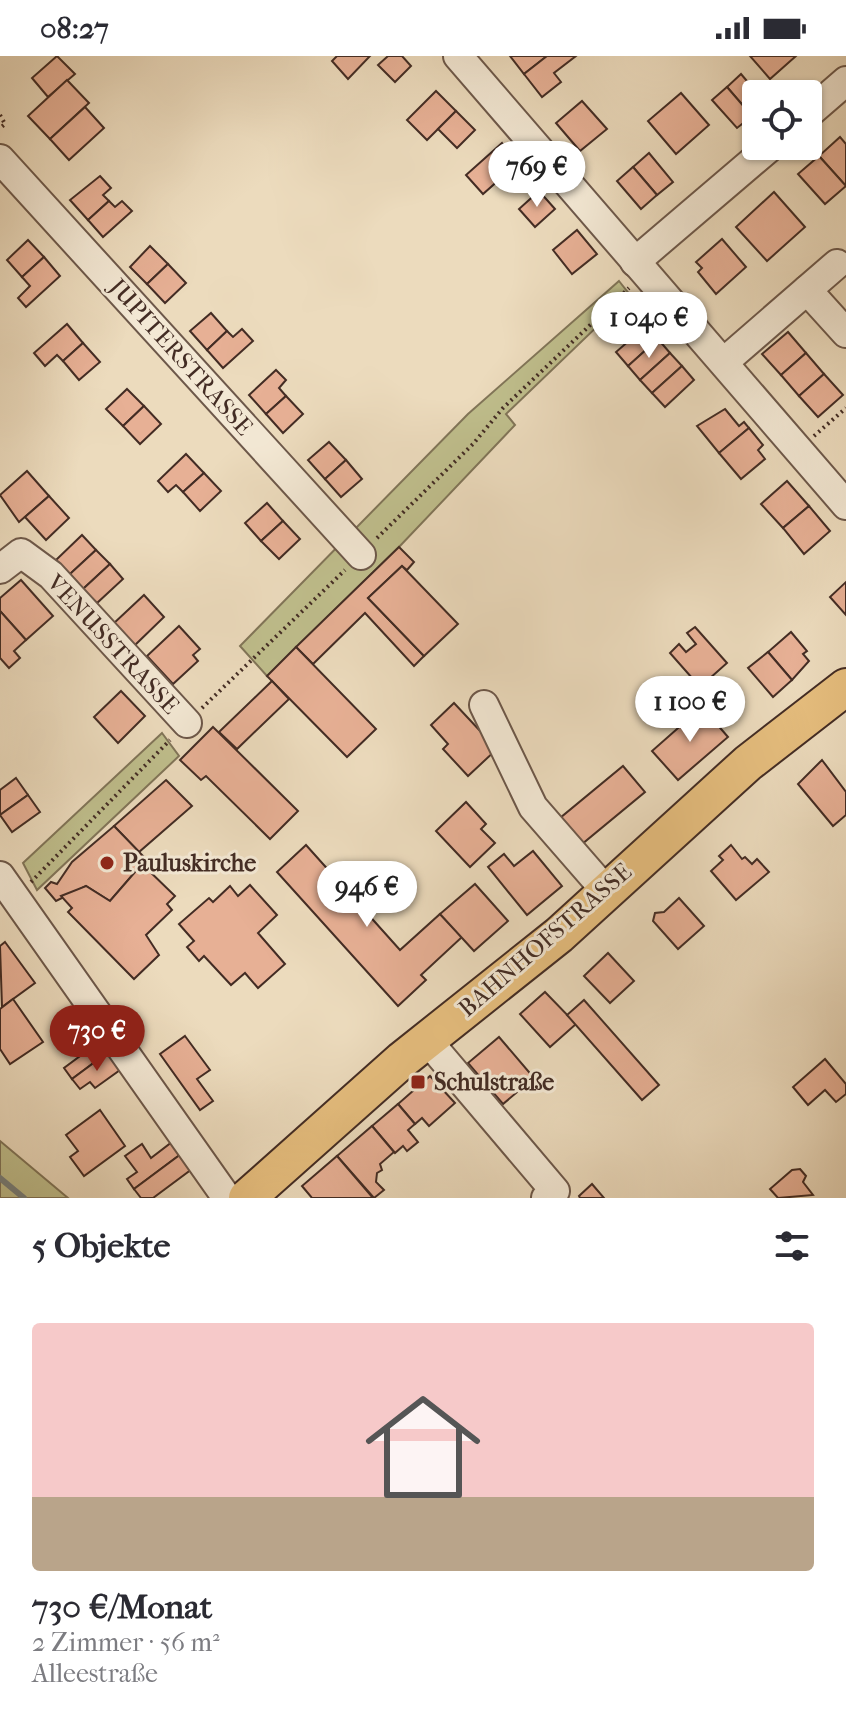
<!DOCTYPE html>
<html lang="de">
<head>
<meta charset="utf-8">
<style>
  :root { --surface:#fff; --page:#f7f7f7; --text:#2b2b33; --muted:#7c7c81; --accent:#8f2418 }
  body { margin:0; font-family:"IM FELL French Canon",serif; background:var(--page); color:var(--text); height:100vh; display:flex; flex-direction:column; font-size:30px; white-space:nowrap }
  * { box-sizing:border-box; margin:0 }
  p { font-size:26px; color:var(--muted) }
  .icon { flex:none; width:44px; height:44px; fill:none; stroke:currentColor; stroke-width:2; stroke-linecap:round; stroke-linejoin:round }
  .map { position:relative; height:1142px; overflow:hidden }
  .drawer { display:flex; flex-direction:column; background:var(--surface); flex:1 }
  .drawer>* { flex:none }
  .tools { position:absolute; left:742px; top:24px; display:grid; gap:16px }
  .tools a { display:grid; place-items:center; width:80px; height:80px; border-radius:8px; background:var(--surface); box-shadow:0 2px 6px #0004; font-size:40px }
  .price { position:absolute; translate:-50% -68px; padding:0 18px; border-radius:28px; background:#fff; color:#222; font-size:26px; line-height:52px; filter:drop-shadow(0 2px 4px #0008) }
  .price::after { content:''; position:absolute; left:50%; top:48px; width:24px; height:18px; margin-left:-12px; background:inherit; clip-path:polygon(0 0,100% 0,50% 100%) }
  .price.selected { background:var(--accent); color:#fff }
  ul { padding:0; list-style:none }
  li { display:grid; align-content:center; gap:16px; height:424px; padding:0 32px }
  li span { display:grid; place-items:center; height:248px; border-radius:8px; color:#555 }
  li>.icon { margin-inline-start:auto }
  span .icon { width:144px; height:144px; fill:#fffc; stroke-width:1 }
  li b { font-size:34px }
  h2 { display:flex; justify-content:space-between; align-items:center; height:96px; padding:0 32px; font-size:34px }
  .status { display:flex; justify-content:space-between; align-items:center; height:56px; padding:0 40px; background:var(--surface); direction:ltr }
  .status svg { height:22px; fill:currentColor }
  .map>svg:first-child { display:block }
  .green { fill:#bfbe8c; stroke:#817558; stroke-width:2 }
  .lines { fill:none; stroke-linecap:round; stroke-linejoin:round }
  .stream { stroke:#78817e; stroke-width:6 }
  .building { fill:#e7b095; stroke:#432c24; stroke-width:2 }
  .minor-casing { stroke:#6d584a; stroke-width:32 }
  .major-casing { stroke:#432c24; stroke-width:40 }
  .path { stroke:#432c24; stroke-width:4; stroke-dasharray:2 4; stroke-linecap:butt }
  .minor { stroke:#f3e8d4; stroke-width:28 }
  .major { stroke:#e6be7e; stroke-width:36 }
  .poi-dot { fill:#8f2418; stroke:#f3e8d4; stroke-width:3 }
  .labels { text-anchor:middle; stroke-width:6; stroke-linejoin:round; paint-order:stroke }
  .street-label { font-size:24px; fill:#432c24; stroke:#f3e8d4 }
  .poi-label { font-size:24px; font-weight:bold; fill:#432c24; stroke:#f3e8d4; text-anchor:start }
</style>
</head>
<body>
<div class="status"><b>08:27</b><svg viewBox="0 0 49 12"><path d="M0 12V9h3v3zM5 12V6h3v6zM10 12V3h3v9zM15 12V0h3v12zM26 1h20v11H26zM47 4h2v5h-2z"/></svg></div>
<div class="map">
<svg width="846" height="1142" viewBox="0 0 846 1142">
  <rect width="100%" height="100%" fill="#ecdbbd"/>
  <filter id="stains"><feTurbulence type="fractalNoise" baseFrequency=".0025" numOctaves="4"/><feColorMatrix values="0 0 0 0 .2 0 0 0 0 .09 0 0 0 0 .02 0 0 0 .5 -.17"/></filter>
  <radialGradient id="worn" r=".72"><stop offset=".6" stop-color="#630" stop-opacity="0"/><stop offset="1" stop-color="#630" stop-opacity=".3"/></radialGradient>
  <!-- green -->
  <g class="green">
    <path d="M619 225 630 239 506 358 515 369 399 491 267 620 240 590 468 358Z"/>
    <path d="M162 677 179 700 37 834 23 807Z"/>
    <path d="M0 1085 68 1142H0Z"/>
  </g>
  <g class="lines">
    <!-- stream -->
    <path class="stream" d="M0 1122 24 1142"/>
  </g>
  <!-- building -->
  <g class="building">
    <path d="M57 0 75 18 48 41 32 22Z"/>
    <path d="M337 0H370L348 23 332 5Z"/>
    <path d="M388 0H402L411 10 395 26 378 9Z"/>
    <path d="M510 0H547L524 18Z"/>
    <path d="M547 0H576L554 17 561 26 542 41 524 18Z"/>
    <path d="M750 0H796L770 23Z"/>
    <path d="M741 18 758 38 756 56 752 60 727 31Z"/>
    <path d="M67 24 89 47 50 83 28 60Z"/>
    <path d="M727 31 752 60 737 72 712 44Z"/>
    <path d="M436 35 456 55 427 84 407 64Z"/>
    <path d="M681 37 709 69 676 98 648 65Z"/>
    <path d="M582 45 607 73 580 95 556 67Z"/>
    <path d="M85 51 104 72 69 104 50 83Z"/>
    <path d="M456 55 475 74 457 92 438 73Z"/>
    <path d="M840 81 846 88V130L819 100Z"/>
    <path d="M502 87 518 107 483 138 466 119Z"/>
    <path d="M649 97 673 126 657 139 633 111Z"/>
    <path d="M819 100 846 130 825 148 798 118Z"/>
    <path d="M633 111 657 139 641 153 617 125Z"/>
    <path d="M100 120 111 132 103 139 109 145 88 164 70 144Z"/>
    <path d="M539 135 555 153 535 171 519 153Z"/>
    <path d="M774 136 805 171 767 205 736 171Z"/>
    <path d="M109 145 115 151 122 145 132 155 103 181 88 164Z"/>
    <path d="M577 174 597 198 572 218 553 194Z"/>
    <path d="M722 183 746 211 716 238 698 216 702 212 696 206Z"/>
    <path d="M28 184 44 201 22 221 7 204Z"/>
    <path d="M150 190 168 208 147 228 130 211Z"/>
    <path d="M44 201 60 220 26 251 18 242 30 230 22 221Z"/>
    <path d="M168 208 186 227 165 247 147 228Z"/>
    <path d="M211 257 227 275 207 294 190 275Z"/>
    <path d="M67 268 83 287 63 305 57 299 45 310 34 297Z"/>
    <path d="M646 270 658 283 628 310 616 296Z"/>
    <path d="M242 273 253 285 223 312 207 294 227 275 233 281Z"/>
    <path d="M788 276 806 297 781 319 762 298Z"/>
    <path d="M658 283 670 297 640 324 628 310Z"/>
    <path d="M83 287 100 306 79 324 63 305Z"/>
    <path d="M670 297 682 310 652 337 640 324Z"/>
    <path d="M806 297 824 318 799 340 781 319Z"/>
    <path d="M682 310 694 324 665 351 652 337Z"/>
    <path d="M276 314 286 324 279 332 286 340 266 358 249 339Z"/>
    <path d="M824 318 843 339 818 361 799 340Z"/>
    <path d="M127 333 144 350 123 370 106 353Z"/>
    <path d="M286 340 303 358 283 377 266 358Z"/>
    <path d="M144 350 161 368 140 388 123 370Z"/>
    <path d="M725 353 739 370 744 366 749 372 719 397 697 370Z"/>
    <path d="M749 372 763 389 758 394 765 403 741 423 719 397Z"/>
    <path d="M329 386 346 404 325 423 308 404Z"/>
    <path d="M186 398 204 417 183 436 176 429 168 436 158 425Z"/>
    <path d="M346 404 362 423 341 441 325 423Z"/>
    <path d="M27 415 49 440 19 466 0 439Z"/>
    <path d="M204 417 221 435 200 455 183 436Z"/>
    <path d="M787 425 809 450 783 472 761 448Z"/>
    <path d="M49 440 69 462 46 484 25 461Z"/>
    <path d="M267 447 283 465 261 485 245 467Z"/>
    <path d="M809 450 830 475 804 498 783 472Z"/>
    <path d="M283 465 300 483 279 503 261 485Z"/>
    <path d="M82 479 96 494 70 518 56 504Z"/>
    <path d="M399 491 414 506 407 514 402 510 368 542 424 600 414 610 365 557 313 608 296 591Z"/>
    <path d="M96 494 110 508 83 533 70 518Z"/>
    <path d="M110 508 123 523 97 547 83 533Z"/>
    <path d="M402 510 458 568 424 600 368 542Z"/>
    <path d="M21 524 53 560 26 584 0 555V542Z"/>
    <path d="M846 526V559L830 541Z"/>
    <path d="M144 539 164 561 134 590 113 568Z"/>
    <path d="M0 555 26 584 14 595 20 602 9 612 0 602Z"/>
    <path d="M179 570 200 593 193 599 198 605 173 628 147 600Z"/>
    <path d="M695 571 727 607 700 631 670 597 679 588 686 596 696 588 687 577Z"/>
    <path d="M791 576 807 595 803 598 809 605 792 624 768 596Z"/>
    <path d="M296 591 376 673 347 701 267 620Z"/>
    <path d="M768 596 792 624 773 641 748 612Z"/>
    <path d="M272 625 289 643 237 693 219 676Z"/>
    <path d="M121 635 145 660 118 687 94 661Z"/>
    <path d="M454 647 497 693 468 720 443 693 448 688 431 669Z"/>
    <path d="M702 651 728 681 678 724 652 695Z"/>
    <path d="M213 671 298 755 270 783 206 720 201 724 180 704Z"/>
    <path d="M822 704 846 736V759L833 770 798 728Z"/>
    <path d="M623 710 645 736 576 793 554 767Z"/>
    <path d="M16 722 28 739 0 759V734Z"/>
    <path d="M166 724 192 750 139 796 114 770Z"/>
    <path d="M28 739 40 756 12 776 0 759Z"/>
    <path d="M466 746 486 768 481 773 495 787 470 811 436 775Z"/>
    <path d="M114 770 146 803 142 808 110 845 86 830 56 845 45 832 51 826 57 828 72 806Z"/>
    <path d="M306 789 400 894 440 858 462 881 421 919 426 924 398 950 277 816Z"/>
    <path d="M731 789 742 803 745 801 752 808 757 803 769 816 736 844 711 815 723 804 719 800Z"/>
    <path d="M533 795 562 830 527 859 488 811 504 798 514 810Z"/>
    <path d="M142 808 175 840 167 848 172 854 146 879 159 899 134 923 68 856 72 852 61 840 86 830 110 845Z"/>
    <path d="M475 828 508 865 474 895 440 858Z"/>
    <path d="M250 829 277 859 258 877 285 908 258 932 245 917 231 929 204 900 199 905 187 891 194 885 179 868 209 842 213 846 230 830 238 840Z"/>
    <path d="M679 842 704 870 678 893 653 865 655 857 664 856Z"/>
    <path d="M5 886 35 927 2 951 0 890Z"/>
    <path d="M608 897 634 925 610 947 584 920Z"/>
    <path d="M545 936 576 968 550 991 520 958Z"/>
    <path d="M13 943 43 986 10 1008 0 993V953Z"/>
    <path d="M584 944 659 1029 642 1044 567 959Z"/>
    <path d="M185 980 210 1014 197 1023 213 1045 200 1054 160 998Z"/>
    <path d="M499 981 534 1022 503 1048 468 1007Z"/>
    <path d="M99 986 107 997 72 1023 64 1012Z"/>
    <path d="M107 997 120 1014 95 1032 90 1026 80 1033 72 1023Z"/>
    <path d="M825 1003 846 1028V1038L836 1046 825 1034 808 1049 793 1031Z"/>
    <path d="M430 1020 455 1047 429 1070 422 1062 415 1068 398 1048Z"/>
    <path d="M398 1048 415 1068 408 1074 418 1086 407 1095 403 1090 395 1097 372 1070Z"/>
    <path d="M100 1054 125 1090 84 1120 70 1101 78 1095 66 1079Z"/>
    <path d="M372 1070 394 1096 380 1108 382 1114 377 1117 376 1126 384 1134 374 1142 337 1100Z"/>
    <path d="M172 1086 181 1098 134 1133 127 1123 137 1116 125 1100 142 1088 151 1102Z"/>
    <path d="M181 1098 192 1113 153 1142H141L134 1133Z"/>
    <path d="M337 1100 373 1142H312L302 1130Z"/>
    <path d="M800 1113 806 1120 803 1126 813 1139 778 1142 770 1133 792 1114Z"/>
    <path d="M592 1128 604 1142H580L579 1140Z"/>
  </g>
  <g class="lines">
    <defs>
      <g id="minor">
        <path d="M458 0 846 449"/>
        <path d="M808 58 846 25"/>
        <path d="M0 103 361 499"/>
        <path d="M635 206 771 90"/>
        <path d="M807 234 846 277"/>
        <path d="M724 306 837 208"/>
        <path d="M0 513 21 497 51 519 187 667"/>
        <path d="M484 649 533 751 607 836"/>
        <path d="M0 820 227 1142"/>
        <path d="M427 984 555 1135 546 1142"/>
      </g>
      <path id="major" d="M247 1142 402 1004 559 879 748 707 846 631"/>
    </defs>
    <!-- minor casing -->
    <use href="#minor" class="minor-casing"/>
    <!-- major casing -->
    <use href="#major" class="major-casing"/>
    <!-- path -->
    <g class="path">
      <path d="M0 59 5 68 0 72"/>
      <path d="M814 380 846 352"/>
      <path d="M377 482 473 388 503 352 629 232"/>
      <path d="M202 652 345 514"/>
      <path d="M31 826 170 684"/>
    </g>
    <!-- minor -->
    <use href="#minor" class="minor"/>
    <!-- major -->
    <use href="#major" class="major"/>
  </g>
  <!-- markers -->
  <g class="poi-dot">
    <circle cx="107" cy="807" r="8"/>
    <rect x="410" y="1018" width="16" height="16" rx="4"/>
  </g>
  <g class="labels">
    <!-- street labels -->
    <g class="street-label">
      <text transform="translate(181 301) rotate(48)" y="8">JUPITERSTRASSE</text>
      <text transform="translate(113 588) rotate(47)" y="8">VENUSSTRASSE</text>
      <text transform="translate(545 884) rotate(-41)" y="8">BAHNHOFSTRASSE</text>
    </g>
    <!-- poi labels -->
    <g class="poi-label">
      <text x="123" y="815">Pauluskirche</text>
      <text x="434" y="1034">Schulstraße</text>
    </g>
  </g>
  <rect width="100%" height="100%" filter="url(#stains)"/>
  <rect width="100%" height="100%" fill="url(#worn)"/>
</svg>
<div class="tools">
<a><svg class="icon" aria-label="locate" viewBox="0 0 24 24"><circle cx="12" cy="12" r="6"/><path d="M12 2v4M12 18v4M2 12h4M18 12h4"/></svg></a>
</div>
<b class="price" style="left:537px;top:153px">769 €</b>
<b class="price" style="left:649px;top:304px">1 040 €</b>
<b class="price" style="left:690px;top:688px">1 100 €</b>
<b class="price" style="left:367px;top:873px">946 €</b>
<b class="price selected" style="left:97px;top:1017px">730 €</b>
</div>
<section class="drawer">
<h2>5 Objekte<svg class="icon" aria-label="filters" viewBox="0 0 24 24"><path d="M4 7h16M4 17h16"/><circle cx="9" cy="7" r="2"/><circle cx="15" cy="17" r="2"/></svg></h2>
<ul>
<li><span style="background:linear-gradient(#f6c9c9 70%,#b9a48a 0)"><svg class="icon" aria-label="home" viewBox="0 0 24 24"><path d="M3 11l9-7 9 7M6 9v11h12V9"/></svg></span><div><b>730 €/Monat</b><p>2 Zimmer · 56 m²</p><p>Alleestraße</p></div></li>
</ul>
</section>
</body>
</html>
